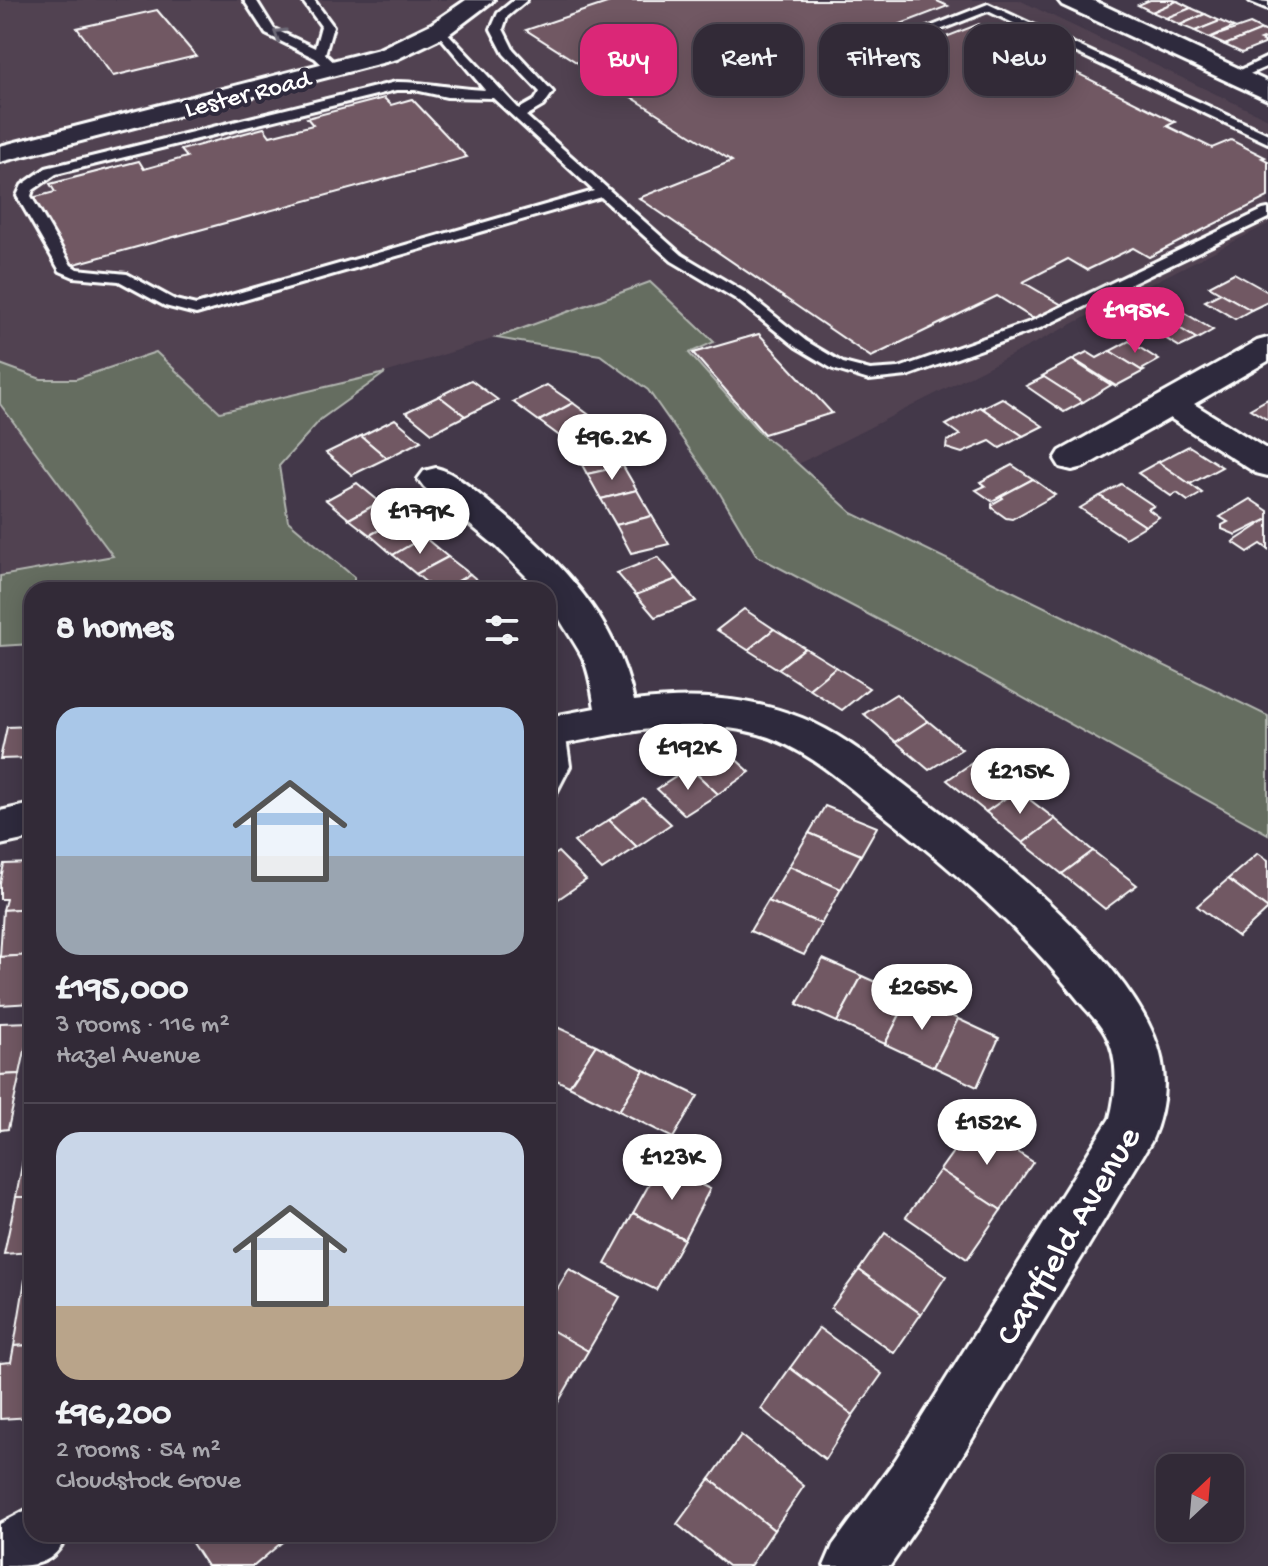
<!DOCTYPE html>
<html lang="en">
<head>
<meta charset="utf-8">
<style>
  :root { --surface:#322a37; --page:#3d3642; --text:#f1f3f6; --muted:#a8a7ad; --line:#4d4652; --accent:#db2777 }
  body { margin:0; font-family:"Gochi Hand",sans-serif; background:var(--page); color:var(--text); height:100vh; display:flex; flex-direction:column; font-size:30px; white-space:nowrap }
  * { box-sizing:border-box; margin:0 }
  p { font-size:26px; color:var(--muted) }
  .icon { flex:none; width:44px; height:44px; fill:none; stroke:currentColor; stroke-width:2; stroke-linecap:round; stroke-linejoin:round }
  .map { position:relative; flex:1; overflow:hidden }
  .drawer { position:absolute; left:24px; top:582px; width:532px; height:960px; display:flex; flex-direction:column; background:var(--surface); border-radius:24px; box-shadow:0 4px 20px #0003,0 0 0 2px var(--line) }
  .drawer>* { flex:none }
  .guide { position:absolute; left:580px; top:24px; width:568px; height:72px; display:flex; gap:16px }
  .needle { width:52px; rotate:26deg }
  .controls { position:absolute; left:1156px; top:1454px; display:grid; gap:16px }
  .controls a { display:grid; place-items:center; width:88px; height:88px; border-radius:16px; background:var(--surface); box-shadow:0 4px 20px #0003,0 0 0 2px var(--line); font-size:40px }
  .price { position:absolute; translate:-50% -68px; padding:0 18px; border-radius:28px; background:#fff; color:#222; font-size:26px; line-height:52px; filter:drop-shadow(0 2px 4px #0008) }
  .price::after { content:''; position:absolute; left:50%; top:48px; width:24px; height:18px; margin-left:-12px; background:inherit; clip-path:polygon(0 0,100% 0,50% 100%) }
  .price.current { background:var(--accent); color:#fff }
  ul { padding:0; list-style:none }
  li { display:grid; align-content:center; gap:16px; height:424px; padding:0 32px }
  li+li { border-top:2px solid var(--line) }
  li span { display:grid; place-items:center; height:248px; border-radius:24px; color:#555 }
  li>.icon { margin-inline-start:auto }
  span .icon { width:144px; height:144px; fill:#fffc; stroke-width:1 }
  li b { font-size:34px }
  h2 { display:flex; justify-content:space-between; align-items:center; height:96px; padding:0 32px; font-size:34px }
  .chip { padding:0 28px; border-radius:24px; background:var(--surface); box-shadow:0 4px 20px #0003,0 0 0 2px var(--line); font-size:28px; line-height:72px }
  .chip.current { background:var(--accent); color:#fff }
  .map>svg:first-child { display:block }
  .built { fill:#514251 }
  .green { fill:#656d61; stroke:#b2b6b0; stroke-width:2 }
  .building { fill:#715964; stroke:#fff; stroke-width:2 }
  .lines { fill:none; stroke-linecap:round; stroke-linejoin:round }
  .lane-casing { stroke:#fff; stroke-width:6 }
  .street-casing { stroke:#fff; stroke-width:6 }
  .primary-casing { stroke:#fff; stroke-width:6 }
  .lane { fill:#2f2a3d; fill-rule:evenodd }
  .street { fill:#2f2a3d; fill-rule:evenodd }
  .primary { fill:#2f2a3d; fill-rule:evenodd }
  .oneway { stroke:#6d6a77 }
  .labels { text-anchor:middle; stroke-width:8; stroke-linejoin:round; paint-order:stroke }
  .far-street-label { font-size:26px; fill:#fff; stroke:#2f2a3d }
  .near-street-label { font-size:36px; fill:#fff; stroke:#2f2a3d }
</style>
</head>
<body>
<div class="map">
<svg width="1268" height="1566" viewBox="0 0 1268 1566">
  <rect width="100%" height="100%" fill="#433849"/>
  <filter id="ink" filterUnits="userSpaceOnUse"><feTurbulence type="fractalNoise" baseFrequency=".0125" numOctaves="2"/><feDisplacementMap in="SourceGraphic" scale="16" xChannelSelector="R" yChannelSelector="G"/><feConvolveMatrix kernelMatrix="1 2 1 2 8 2 1 2 1" color-interpolation-filters="sRGB"/></filter>
  <g filter="url(#ink)">
    <!-- built -->
    <g class="built">
      <path d="M0 0H1019L1268 119V224L798 464 762 435 688 352 713 342 649 282 496 338 385 373 220 412 156 352 76 379H41L0 364Z"/>
      <path d="M0 404 113 556 0 576Z"/>
    </g>
    <!-- green -->
    <g class="green">
      <path d="M650 282 714 342 689 353 762 435 787 454 852 513 1268 716V834L957 661 757 556 716 487 648 390 600 355 496 338Z"/>
      <path d="M156 352 220 412 385 373 321 419 279 466 288 521 354 577V590H32V644L0 646V576L113 556 0 404V364L41 379H76Z"/>
    </g>
    <!-- building -->
    <g class="building">
      <path d="M616 0H935L948 6 838 48 911 88 923 84 882 62 979 24 1175 122 1167 126 1212 148 1231 140 1265 157 1262 158 1268 161V197L1149 257 1133 248 1087 270 1068 259 1023 282 1062 305 1034 319 997 296 871 357 639 198 732 161 526 30Z"/>
      <path d="M1150 0H1174L1177 1 1152 12 1138 5Z"/>
      <path d="M1177 1 1191 8 1166 18 1152 12Z"/>
      <path d="M1191 8 1205 14 1180 25 1166 18Z"/>
      <path d="M157 10 196 56 113 76 77 28Z"/>
      <path d="M1205 14 1220 21 1195 31 1180 25Z"/>
      <path d="M1220 21 1234 27 1209 38 1195 31Z"/>
      <path d="M1250 24 1262 30 1225 45 1209 38Z"/>
      <path d="M1262 30 1268 32V37L1260 40 1267 43 1242 53 1225 45Z"/>
      <path d="M384 98 391 105 412 99 467 157 71 265 32 198 55 192 50 184 139 161 144 169 187 157 181 150 264 128 270 136 313 125 307 118Z"/>
      <path d="M1234 273 1268 292V302L1251 310 1209 286Z"/>
      <path d="M1221 293 1251 310 1235 319 1205 301Z"/>
      <path d="M1183 312 1213 330 1197 339 1166 320Z"/>
      <path d="M1166 320 1197 339 1180 347 1150 329Z"/>
      <path d="M759 334 832 413 764 434 693 353Z"/>
      <path d="M1129 341 1159 360 1141 370 1110 351Z"/>
      <path d="M1110 351 1141 370 1144 371 1116 386 1073 359 1087 352 1097 358Z"/>
      <path d="M1072 360 1111 385 1083 402 1042 376Z"/>
      <path d="M1044 377 1083 402 1064 412 1026 386Z"/>
      <path d="M471 380 498 400 465 416 439 396Z"/>
      <path d="M547 385 573 403 539 421 513 402Z"/>
      <path d="M439 396 465 416 432 433 406 412Z"/>
      <path d="M1002 398 1043 426 1023 436 982 408Z"/>
      <path d="M1268 399V420L1250 409Z"/>
      <path d="M573 403 599 422 565 440 539 421Z"/>
      <path d="M980 407 1023 436 1000 448 990 441 962 453 946 448 947 441 960 435 946 425Z"/>
      <path d="M395 419 421 441 387 458 361 436Z"/>
      <path d="M361 436 387 458 352 475 326 453Z"/>
      <path d="M609 440 623 466 587 474 573 448Z"/>
      <path d="M1189 446 1222 467 1190 484 1158 462Z"/>
      <path d="M1158 462 1190 484 1202 493 1188 501 1177 493 1171 496 1138 473Z"/>
      <path d="M1012 465 1033 479 992 501 976 490 985 486 980 482Z"/>
      <path d="M623 466 637 490 601 499 587 474Z"/>
      <path d="M1033 479 1055 495 1012 519 1006 518 992 508V504L1003 498 1001 496Z"/>
      <path d="M357 483 380 502 349 519 326 500Z"/>
      <path d="M1121 484 1154 506 1148 509 1159 517 1145 526 1100 496Z"/>
      <path d="M637 490 652 516 616 525 601 499Z"/>
      <path d="M1100 496 1145 526 1125 538 1080 508Z"/>
      <path d="M1250 499 1268 511V519L1236 535 1222 529V525L1228 522 1220 517Z"/>
      <path d="M380 502 401 518 370 535 349 519Z"/>
      <path d="M652 516 669 544 631 553 616 525Z"/>
      <path d="M401 518 424 537 393 555 370 535Z"/>
      <path d="M1268 519V549L1261 544 1248 552 1233 542Z"/>
      <path d="M424 537 448 557 416 574 393 555Z"/>
      <path d="M448 557 470 574 443 590H435L416 574Z"/>
      <path d="M658 557 677 579 636 595 617 573Z"/>
      <path d="M470 574 489 590H443Z"/>
      <path d="M677 579 696 601 655 617 636 595Z"/>
      <path d="M744 609 774 629 748 650 717 630Z"/>
      <path d="M774 629 805 648 778 669 748 650Z"/>
      <path d="M805 648 836 667 809 689 778 669Z"/>
      <path d="M836 667 869 688 842 710 809 689Z"/>
      <path d="M896 694 928 721 896 742 864 714Z"/>
      <path d="M928 721 962 749 929 770 896 742Z"/>
      <path d="M32 726V758L0 759 7 727Z"/>
      <path d="M722 747 750 772 718 794 690 768Z"/>
      <path d="M978 759 1017 790 986 812 947 780Z"/>
      <path d="M690 768 718 794 685 815 657 789Z"/>
      <path d="M1017 790 1055 819 1023 843 986 812Z"/>
      <path d="M643 798 671 824 637 847 609 820Z"/>
      <path d="M825 806 877 827 861 855 809 833Z"/>
      <path d="M1055 819 1093 851 1062 874 1023 843Z"/>
      <path d="M609 820 637 847 602 870 574 842Z"/>
      <path d="M809 833 861 855 841 889 789 866Z"/>
      <path d="M1093 851 1137 885 1105 909 1062 874Z"/>
      <path d="M558 852 586 880 551 904 548 901V859Z"/>
      <path d="M1258 853 1268 860V909L1228 879Z"/>
      <path d="M32 863V908L3 910 6 899H0V883L4 864Z"/>
      <path d="M789 866 841 889 821 924 768 901Z"/>
      <path d="M1228 879 1268 909 1238 937 1197 906Z"/>
      <path d="M768 901 821 924 804 955 750 931Z"/>
      <path d="M32 908V955L0 957 3 910Z"/>
      <path d="M32 955V1003L0 1005V957Z"/>
      <path d="M823 959 862 976 837 1022 797 1004Z"/>
      <path d="M862 976 909 997 885 1044 837 1022Z"/>
      <path d="M909 997 958 1019 934 1067 885 1044Z"/>
      <path d="M958 1019 999 1038 977 1087 934 1067Z"/>
      <path d="M31 1022 20 1074 0 1075V1023Z"/>
      <path d="M548 1023 596 1045 569 1086 548 1076Z"/>
      <path d="M596 1045 644 1070 619 1111 569 1086Z"/>
      <path d="M644 1070 698 1096 673 1138 619 1111Z"/>
      <path d="M20 1074 8 1129 0 1130V1075Z"/>
      <path d="M973 1124 1033 1162 1001 1210 940 1170Z"/>
      <path d="M32 1143V1197H16L26 1144Z"/>
      <path d="M660 1165 710 1189 684 1239 633 1213Z"/>
      <path d="M940 1170 1001 1210 967 1259 906 1217Z"/>
      <path d="M16 1197H32V1252L4 1254Z"/>
      <path d="M633 1213 684 1239 656 1290 605 1264Z"/>
      <path d="M885 1233 946 1276 921 1314 859 1270Z"/>
      <path d="M569 1269 620 1297 588 1351 548 1328V1305Z"/>
      <path d="M859 1270 921 1314 894 1353 831 1308Z"/>
      <path d="M32 1279V1345L14 1346 25 1280Z"/>
      <path d="M548 1328 588 1351 556 1406 548 1401Z"/>
      <path d="M819 1328 882 1374 853 1415 790 1368Z"/>
      <path d="M32 1345V1417L0 1419V1363L11 1362 14 1346Z"/>
      <path d="M790 1368 853 1415 825 1459 761 1409Z"/>
      <path d="M741 1435 804 1486 774 1530 710 1479Z"/>
      <path d="M710 1479 774 1530 750 1566H728L677 1524Z"/>
      <path d="M197 1534H286L288 1537 254 1566H207L190 1540Z"/>
    </g>
    <g class="lines">
      <defs>
        <g id="lane">
          <path d="M244 0H256L274 29 315 48 321 26 302 0H314L333 26 325 54 339 67V73H331L315 58 266 34Z"/>
          <path d="M514 0H527L507 17 503 29 513 49 553 92 543 106 526 116 682 255 746 293 806 341 843 363 870 370 899 368 1030 322 1263 210 1268 209V218L1040 328 907 376 869 380 833 369 796 347 736 299 672 261 601 197 196 314 165 306 119 281 74 277 60 271 17 196 22 185 46 168 396 82C426 82 455 89 485 90L434 29 440 25 519 109 535 100 540 92 504 54 491 29 498 13ZM396 90H415L447 97 493 98 594 191 196 305 175 300 127 274 77 269 71 265 31 196 33 190 56 174Z"/>
          <path d="M1249 0 1268 2V9L1251 2Z"/>
          <path d="M988 4 1268 134V143L988 11 889 50 879 47Z"/>
          <path d="M1268 57V66L1238 79 1228 76Z"/>
          <path d="M555 724 562 726 565 731 570 766 555 795 548 798V726Z"/>
        </g>
        <g id="street">
          <path d="M466 0H494L449 34 397 59 0 162V146L379 49 431 24Z"/>
          <path d="M1268 338V361L1194 404 1268 450V476L1256 473 1170 418 1084 467 1072 470 1060 467 1055 459 1060 451 1257 341Z"/>
          <path d="M436 468C456 473 471 489 487 501 554 554 616 615 634 701 692 694 747 696 802 718 845 735 881 767 918 795 992 852 1118 949 1154 1036 1169 1071 1166 1108 1151 1142L936 1499 890 1566H824L833 1545 896 1459 1110 1118C1117 1092 1119 1059 1106 1035 1099 1022 1088 1012 1079 1001 1022 929 953 870 881 813 844 783 805 747 759 734 689 715 617 734 548 747V717L595 708C592 691 590 674 583 658 574 639 548 607 548 590H540L497 547 424 487 418 479 424 471Z"/>
          <path d="M32 804V838L0 845V811Z"/>
          <path d="M32 1507V1534H68C53 1566 36 1566 0 1566V1524Z"/>
        </g>
        <path id="primary" d="M1058 0H1092L1268 82V100L1062 5Z"/>
      </defs>
      <!-- lane casing -->
      <use href="#lane" class="lane-casing"/>
      <!-- street casing -->
      <use href="#street" class="street-casing"/>
      <!-- primary casing -->
      <use href="#primary" class="primary-casing"/>
      <!-- lane -->
      <use href="#lane" class="lane"/>
      <!-- street -->
      <use href="#street" class="street"/>
      <!-- primary -->
      <use href="#primary" class="primary"/>
    </g>
    <!-- one-way arrows -->
    <defs><path id="oneway-chevron" d="M-2-3.5L2.5 0L-2 3.5" fill="none" stroke-width="1.6" stroke-linecap="round" stroke-linejoin="round" transform="scale(2)"/></defs>
    <use class="oneway" href="#oneway-chevron" transform="translate(279 34) rotate(-148)"/>
  </g>
  <g class="labels">
    <!-- far-street labels -->
    <g class="far-street-label">
      <text transform="translate(247 92) rotate(-14)" y="9">Lester Road</text>
    </g>
    <!-- near-street labels -->
    <g class="near-street-label">
      <text transform="translate(1065 1234) rotate(-59)" y="13">Carrfield Avenue</text>
    </g>
  </g>
</svg>
<div class="controls">
<a><svg class="needle" viewBox="-14 -14 28 28"><path d="M0-13l5 13h-10z" fill="#e53935"/><path d="M0 13l5-13h-10z" fill="#a8a7ad"/></svg></a>
</div>
<b class="price current" style="left:1135px;top:355px">£195K</b>
<b class="price" style="left:612px;top:482px">£96.2K</b>
<b class="price" style="left:420px;top:556px">£179K</b>
<b class="price" style="left:688px;top:792px">£192K</b>
<b class="price" style="left:1020px;top:816px">£215K</b>
<b class="price" style="left:922px;top:1032px">£265K</b>
<b class="price" style="left:987px;top:1167px">£152K</b>
<b class="price" style="left:672px;top:1202px">£123K</b>
<div class="guide">
<a class="chip current">Buy</a>
<a class="chip">Rent</a>
<a class="chip">Filters</a>
<a class="chip">New</a>
</div>
<section class="drawer">
<h2>8 homes<svg class="icon" aria-label="filters" viewBox="0 0 24 24"><path d="M4 7h16M4 17h16"/><circle cx="9" cy="7" r="2"/><circle cx="15" cy="17" r="2"/></svg></h2>
<ul>
<li><span style="background:linear-gradient(#a9c7e8 60%,#9aa5b1 0)"><svg class="icon" aria-label="home" viewBox="0 0 24 24"><path d="M3 11l9-7 9 7M6 9v11h12V9"/></svg></span><div><b>£195,000</b><p>3 rooms · 116 m²</p><p>Hazel Avenue</p></div></li>
<li><span style="background:linear-gradient(#c9d6e8 70%,#b9a48a 0)"><svg class="icon" aria-label="home" viewBox="0 0 24 24"><path d="M3 11l9-7 9 7M6 9v11h12V9"/></svg></span><div><b>£96,200</b><p>2 rooms · 54 m²</p><p>Cloudstock Grove</p></div></li>
</ul>
</section>
</div>
</body>
</html>
